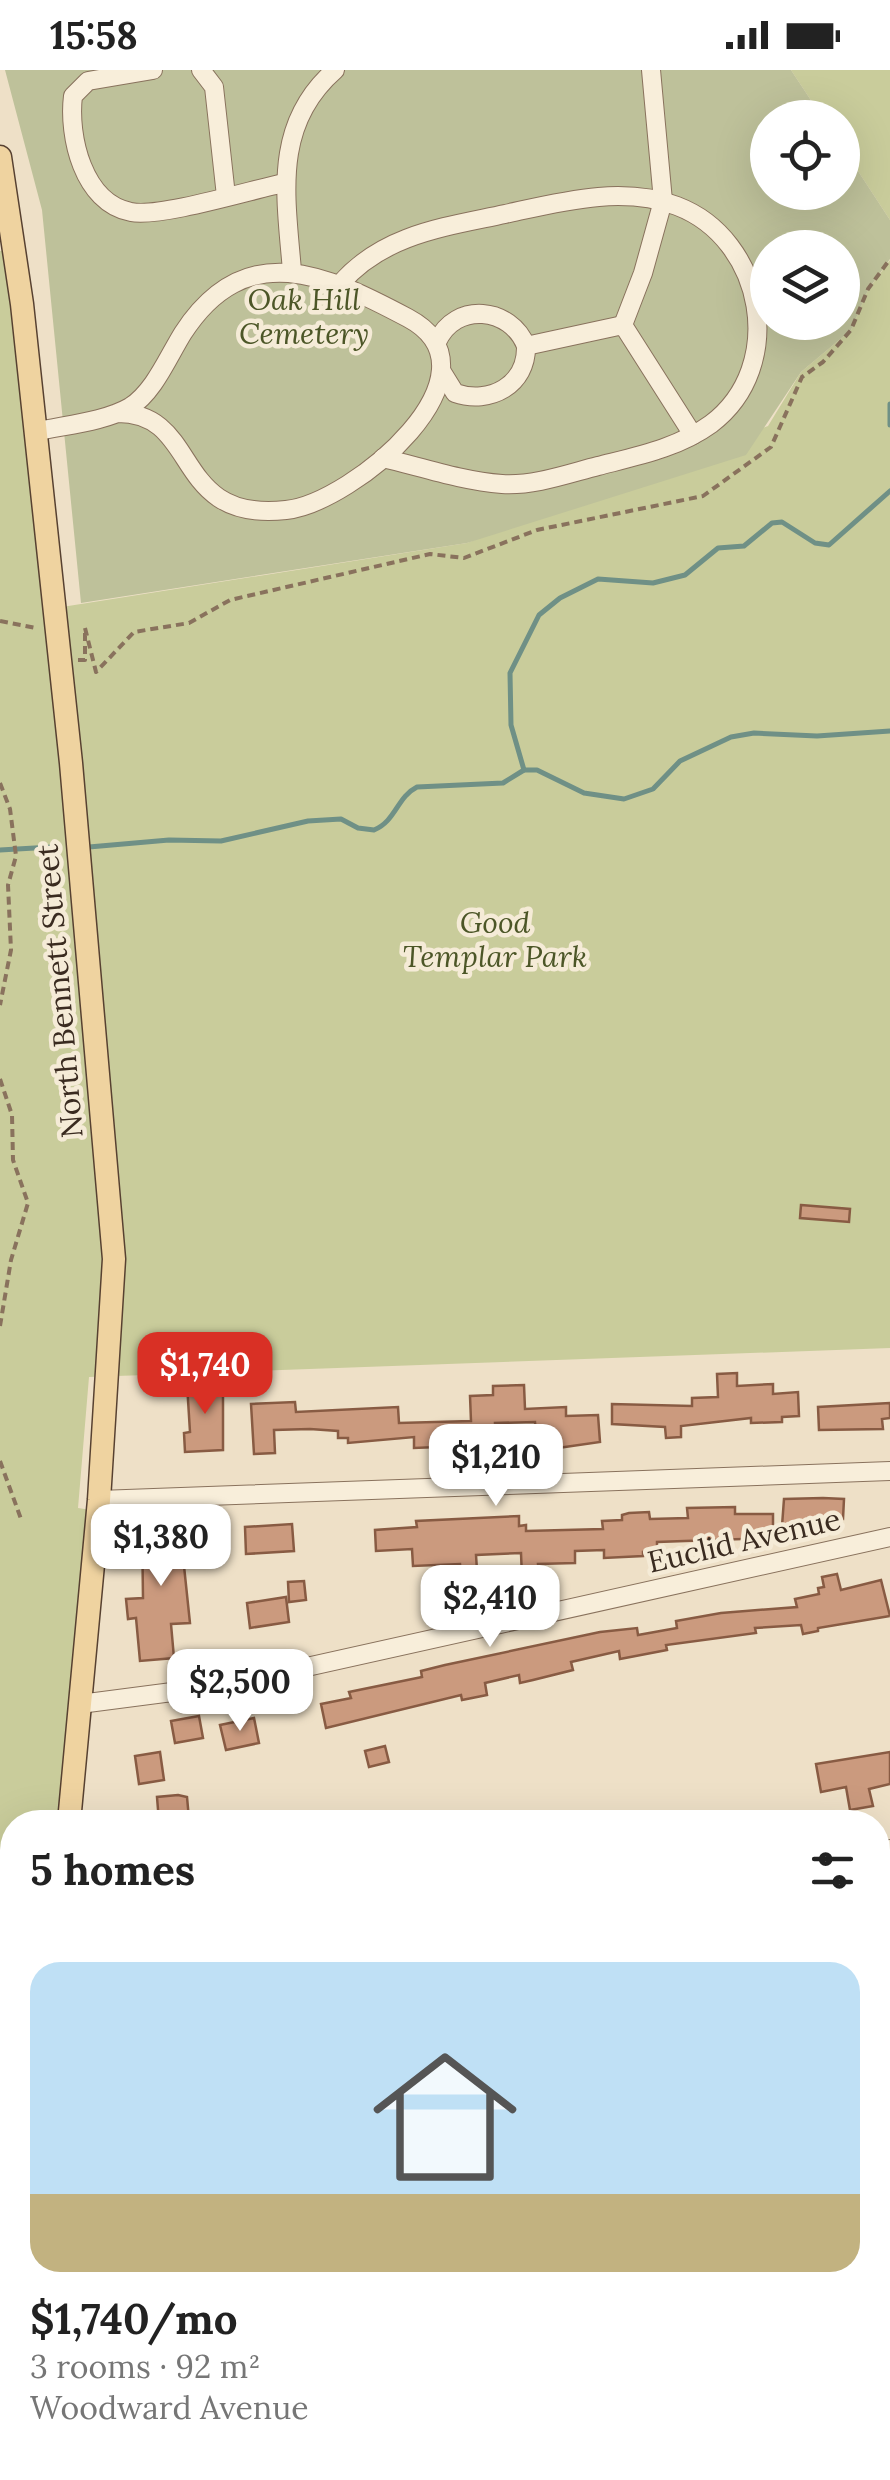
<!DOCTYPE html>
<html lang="en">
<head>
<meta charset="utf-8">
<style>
  :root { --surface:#fff; --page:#f6f6f6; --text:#222; --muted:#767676; --accent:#d93025 }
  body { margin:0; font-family:Lora,serif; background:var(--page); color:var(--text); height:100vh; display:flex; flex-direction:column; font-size:38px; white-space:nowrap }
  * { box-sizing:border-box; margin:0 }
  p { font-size:32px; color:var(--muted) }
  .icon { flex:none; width:55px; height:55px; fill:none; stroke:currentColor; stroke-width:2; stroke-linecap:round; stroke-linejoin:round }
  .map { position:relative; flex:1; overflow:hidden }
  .sheet { position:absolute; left:0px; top:1740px; width:890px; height:670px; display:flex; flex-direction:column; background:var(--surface); border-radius:40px 40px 0 0; box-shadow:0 10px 40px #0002 }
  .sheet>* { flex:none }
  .tools { position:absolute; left:750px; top:30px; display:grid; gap:20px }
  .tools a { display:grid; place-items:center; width:110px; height:110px; border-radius:50%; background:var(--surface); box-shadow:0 10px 40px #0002; font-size:50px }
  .price { position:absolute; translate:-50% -85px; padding:0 22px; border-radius:20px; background:#fff; color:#222; font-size:32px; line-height:65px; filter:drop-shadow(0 2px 5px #0008) }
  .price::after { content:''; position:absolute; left:50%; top:60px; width:30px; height:22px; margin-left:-15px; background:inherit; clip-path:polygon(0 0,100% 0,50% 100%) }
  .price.on { background:var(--accent); color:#fff }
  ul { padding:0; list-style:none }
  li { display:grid; align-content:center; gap:20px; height:530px; padding:0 30px }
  li span { display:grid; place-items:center; height:310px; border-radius:30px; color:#555 }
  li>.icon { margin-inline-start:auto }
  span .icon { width:180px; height:180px; fill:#fffc; stroke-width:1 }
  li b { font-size:42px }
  h2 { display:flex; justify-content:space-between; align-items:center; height:120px; padding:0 30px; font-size:42px }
  .status { display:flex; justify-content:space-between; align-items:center; height:70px; padding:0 50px; background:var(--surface); direction:ltr }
  .status svg { height:28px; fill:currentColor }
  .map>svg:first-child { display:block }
  .green { fill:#c9cc9b }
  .cemetery { fill:#bec19a; fill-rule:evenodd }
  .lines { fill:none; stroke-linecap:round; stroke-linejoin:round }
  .stream { stroke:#6f9086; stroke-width:5 }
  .building { fill:#cb9a7e; stroke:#885b43; stroke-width:2.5 }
  .minor-casing { stroke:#89725d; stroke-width:20 }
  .major-casing { stroke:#574131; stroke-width:25 }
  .path { stroke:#89725d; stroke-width:4; stroke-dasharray:8 5; stroke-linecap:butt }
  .minor { stroke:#f8eeda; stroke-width:18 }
  .major { stroke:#efd3a0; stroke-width:22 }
  .labels { text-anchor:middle; stroke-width:9; stroke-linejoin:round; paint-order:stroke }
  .park-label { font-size:30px; font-style:italic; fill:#4c5627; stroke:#f5ebd7 }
  .street-label { font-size:30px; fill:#3a2b20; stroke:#f5ebd7 }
</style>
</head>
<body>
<div class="status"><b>15:58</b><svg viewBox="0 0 49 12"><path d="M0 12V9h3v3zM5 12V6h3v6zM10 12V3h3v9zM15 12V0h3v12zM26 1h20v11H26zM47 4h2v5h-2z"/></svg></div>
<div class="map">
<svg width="890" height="2410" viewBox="0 0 890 2410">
  <rect width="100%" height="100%" fill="#eee0c7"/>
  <!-- green -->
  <g class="green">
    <path d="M791 0H890V150L843 78 842 48 822 47Z"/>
    <path d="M10 180 62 537 467 473 768 356 801 302 851 260 868 220 890 190V1278L89 1307 78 1438 91 1440 62 1752H12V1956L0 1955V181Z"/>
  </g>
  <!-- cemetery -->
  <path class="cemetery" d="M5 0H791L822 47 768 48V122H842L843 78 890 150V189L868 220 851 260 801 302 746 385 467 473 81 533 42 140ZM768 178H842V252H768Z"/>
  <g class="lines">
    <!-- stream -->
    <g class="stream">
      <path d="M890 334V355"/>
      <path d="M524 700 511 655 510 603 539 545 560 528 598 509 653 513 685 505 718 478 744 476 772 453 782 452 815 473 829 475 890 421"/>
      <path d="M89 777 169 770 221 771 308 751 341 749 358 758 374 760C396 751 397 727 417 717L503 713 524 700H537L584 723 624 729 653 719 680 691 731 667 754 663 817 666 890 661"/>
      <path d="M0 780 52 777"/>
      <path d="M0 1790 12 1788"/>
    </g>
  </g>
  <!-- building -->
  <g class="building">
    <path d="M801 1135 850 1139 849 1152 800 1148Z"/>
    <path d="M737 1303V1316L773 1314V1324L798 1322 799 1346 782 1347V1352L751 1353V1348L681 1356V1367L666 1368 665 1357 612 1354V1334L692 1336V1328L718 1327 717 1304Z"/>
    <path d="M223 1312V1380L185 1382 184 1363 190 1362 187 1314Z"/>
    <path d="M524 1315 525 1339 566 1337V1346L598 1345 600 1372 537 1381 535 1352 495 1353 496 1375 464 1376 414 1378V1367L348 1373V1368H338V1361L310 1359 274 1360 275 1383 254 1384 251 1334 295 1332 296 1342 398 1337 399 1353 471 1351 470 1326 493 1325V1316Z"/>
    <path d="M890 1333V1348L882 1349 883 1359 819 1360 818 1337Z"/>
    <path d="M823 1428 844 1429 843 1449 814 1448 813 1458 782 1456 784 1429Z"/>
    <path d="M735 1437V1444H773V1468L657 1472V1481L643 1482V1486L604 1488V1480L575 1481V1493L538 1494 539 1507 522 1508 521 1483 476 1485 479 1530 463 1531 460 1494 413 1496 412 1479 376 1481 375 1460 417 1457 416 1451 519 1446V1456L526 1455V1461L603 1459 602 1451 622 1450V1445L629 1443 649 1442 650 1449 688 1448 687 1438Z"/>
    <path d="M142 1452H190V1477H182L190 1553 171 1554 174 1588 140 1591 136 1548 128 1549 126 1529 143 1528Z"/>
    <path d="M292 1454 294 1481 246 1484 245 1457Z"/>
    <path d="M837 1504 841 1520 881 1510 890 1546 818 1558V1561L803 1564 801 1555 755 1558 756 1563 666 1575 667 1580 620 1589 619 1581 571 1592 573 1600 533 1610 520 1613 519 1605 485 1613 487 1625 462 1630 461 1625 326 1658 321 1634 351 1628 349 1622 422 1607 421 1601 445 1595 600 1562 637 1558 638 1565 677 1558 676 1551 721 1543 797 1537 795 1529 819 1524 818 1518 824 1517 822 1507Z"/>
    <path d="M304 1511 306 1530 289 1532 288 1512Z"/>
    <path d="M286 1527 289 1552 250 1558 247 1533Z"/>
    <path d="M199 1646 203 1668 175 1673 171 1651Z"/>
    <path d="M254 1648 259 1673 226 1680 220 1655Z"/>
    <path d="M385 1676 389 1692 369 1697 365 1681Z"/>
    <path d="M160 1682 164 1710 139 1714 135 1686Z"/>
    <path d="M890 1682V1714L869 1719 873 1736 850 1740 846 1717 821 1722 816 1694Z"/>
    <path d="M178 1725 187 1727 189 1749 159 1752 157 1727Z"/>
  </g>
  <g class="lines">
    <defs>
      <g id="minor">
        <path d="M153 0 88 11 73 26C68 66 83 133 131 142 159 148 251 120 284 113"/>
        <path d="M201 0 214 17 226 126"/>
        <path d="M292 201C286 127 272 55 335 0"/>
        <path d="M341 213C384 164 445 157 505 144 560 132 622 115 677 136 764 169 788 296 711 354 678 378 637 386 598 396 567 404 534 416 502 414 462 411 421 397 383 388"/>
        <path d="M623 255 643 203 663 131 651 0"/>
        <path d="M437 272C455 231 511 237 526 276 527 315 490 335 455 323L442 302"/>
        <path d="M526 276 623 255 693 365"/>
        <path d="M34 362C64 355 104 352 130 337 154 322 168 287 183 263 246 166 327 205 408 248 509 302 353 433 286 440 170 453 202 342 117 343"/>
        <path d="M99 1430 890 1401"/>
        <path d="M80 1634 226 1615 890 1467"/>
        <path d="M878 1782 890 1779"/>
        <path d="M878 2009 890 2010"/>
        <path d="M878 2298 890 2299"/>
        <path d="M338 2410 339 2398"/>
        <path d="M629 2410 630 2398"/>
      </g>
      <g id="major">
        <path d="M0 87 22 234 71 693 114 1189 99 1430 69 1752"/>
        <path d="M43 2398 44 2410"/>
      </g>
    </defs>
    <!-- minor casing -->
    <use href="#minor" class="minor-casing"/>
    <!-- major casing -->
    <use href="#major" class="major-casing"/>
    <!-- path -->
    <g class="path">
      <path d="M0 551 36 558"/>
      <path d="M78 590H85V558L96 602 134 562 189 553 230 530 430 484 464 488 537 460 703 426 771 377 802 307 823 292 851 260 868 219 890 189"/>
      <path d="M0 713 10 739 16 786 8 815 11 880 0 935"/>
      <path d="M0 1009 12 1045 13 1090 28 1133 11 1190 0 1256"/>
      <path d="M0 1391 21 1449"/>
      <path d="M0 1943 12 1951"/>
    </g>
    <!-- minor -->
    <use href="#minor" class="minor"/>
    <!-- major -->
    <use href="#major" class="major"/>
  </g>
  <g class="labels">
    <!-- park labels -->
    <g class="park-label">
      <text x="304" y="240">Oak Hill<tspan x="304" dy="34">Cemetery</tspan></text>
      <text x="495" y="863">Good<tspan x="495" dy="34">Templar Park</tspan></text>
    </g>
    <!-- street labels -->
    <g class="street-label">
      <text transform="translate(60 921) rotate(-95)" y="10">North Bennett Street</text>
      <text transform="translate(744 1471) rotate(-13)" y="10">Euclid Avenue</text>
    </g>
  </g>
</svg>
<div class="tools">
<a><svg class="icon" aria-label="locate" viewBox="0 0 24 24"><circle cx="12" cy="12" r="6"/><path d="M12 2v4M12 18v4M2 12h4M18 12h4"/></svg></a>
<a><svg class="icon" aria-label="layers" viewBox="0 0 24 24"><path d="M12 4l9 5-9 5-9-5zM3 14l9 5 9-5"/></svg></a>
</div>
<b class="price on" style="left:205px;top:1347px">$1,740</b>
<b class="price" style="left:496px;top:1439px">$1,210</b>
<b class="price" style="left:161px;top:1519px">$1,380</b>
<b class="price" style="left:490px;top:1580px">$2,410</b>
<b class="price" style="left:240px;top:1664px">$2,500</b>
<section class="sheet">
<h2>5 homes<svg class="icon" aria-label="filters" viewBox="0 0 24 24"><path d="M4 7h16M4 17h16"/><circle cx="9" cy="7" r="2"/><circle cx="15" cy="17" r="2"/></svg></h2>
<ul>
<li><span style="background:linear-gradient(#bfe0f5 75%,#c2b280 0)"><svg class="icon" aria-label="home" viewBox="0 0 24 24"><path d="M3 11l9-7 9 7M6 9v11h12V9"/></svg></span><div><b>$1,740/mo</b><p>3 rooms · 92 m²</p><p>Woodward Avenue</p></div></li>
</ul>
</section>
</div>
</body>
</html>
